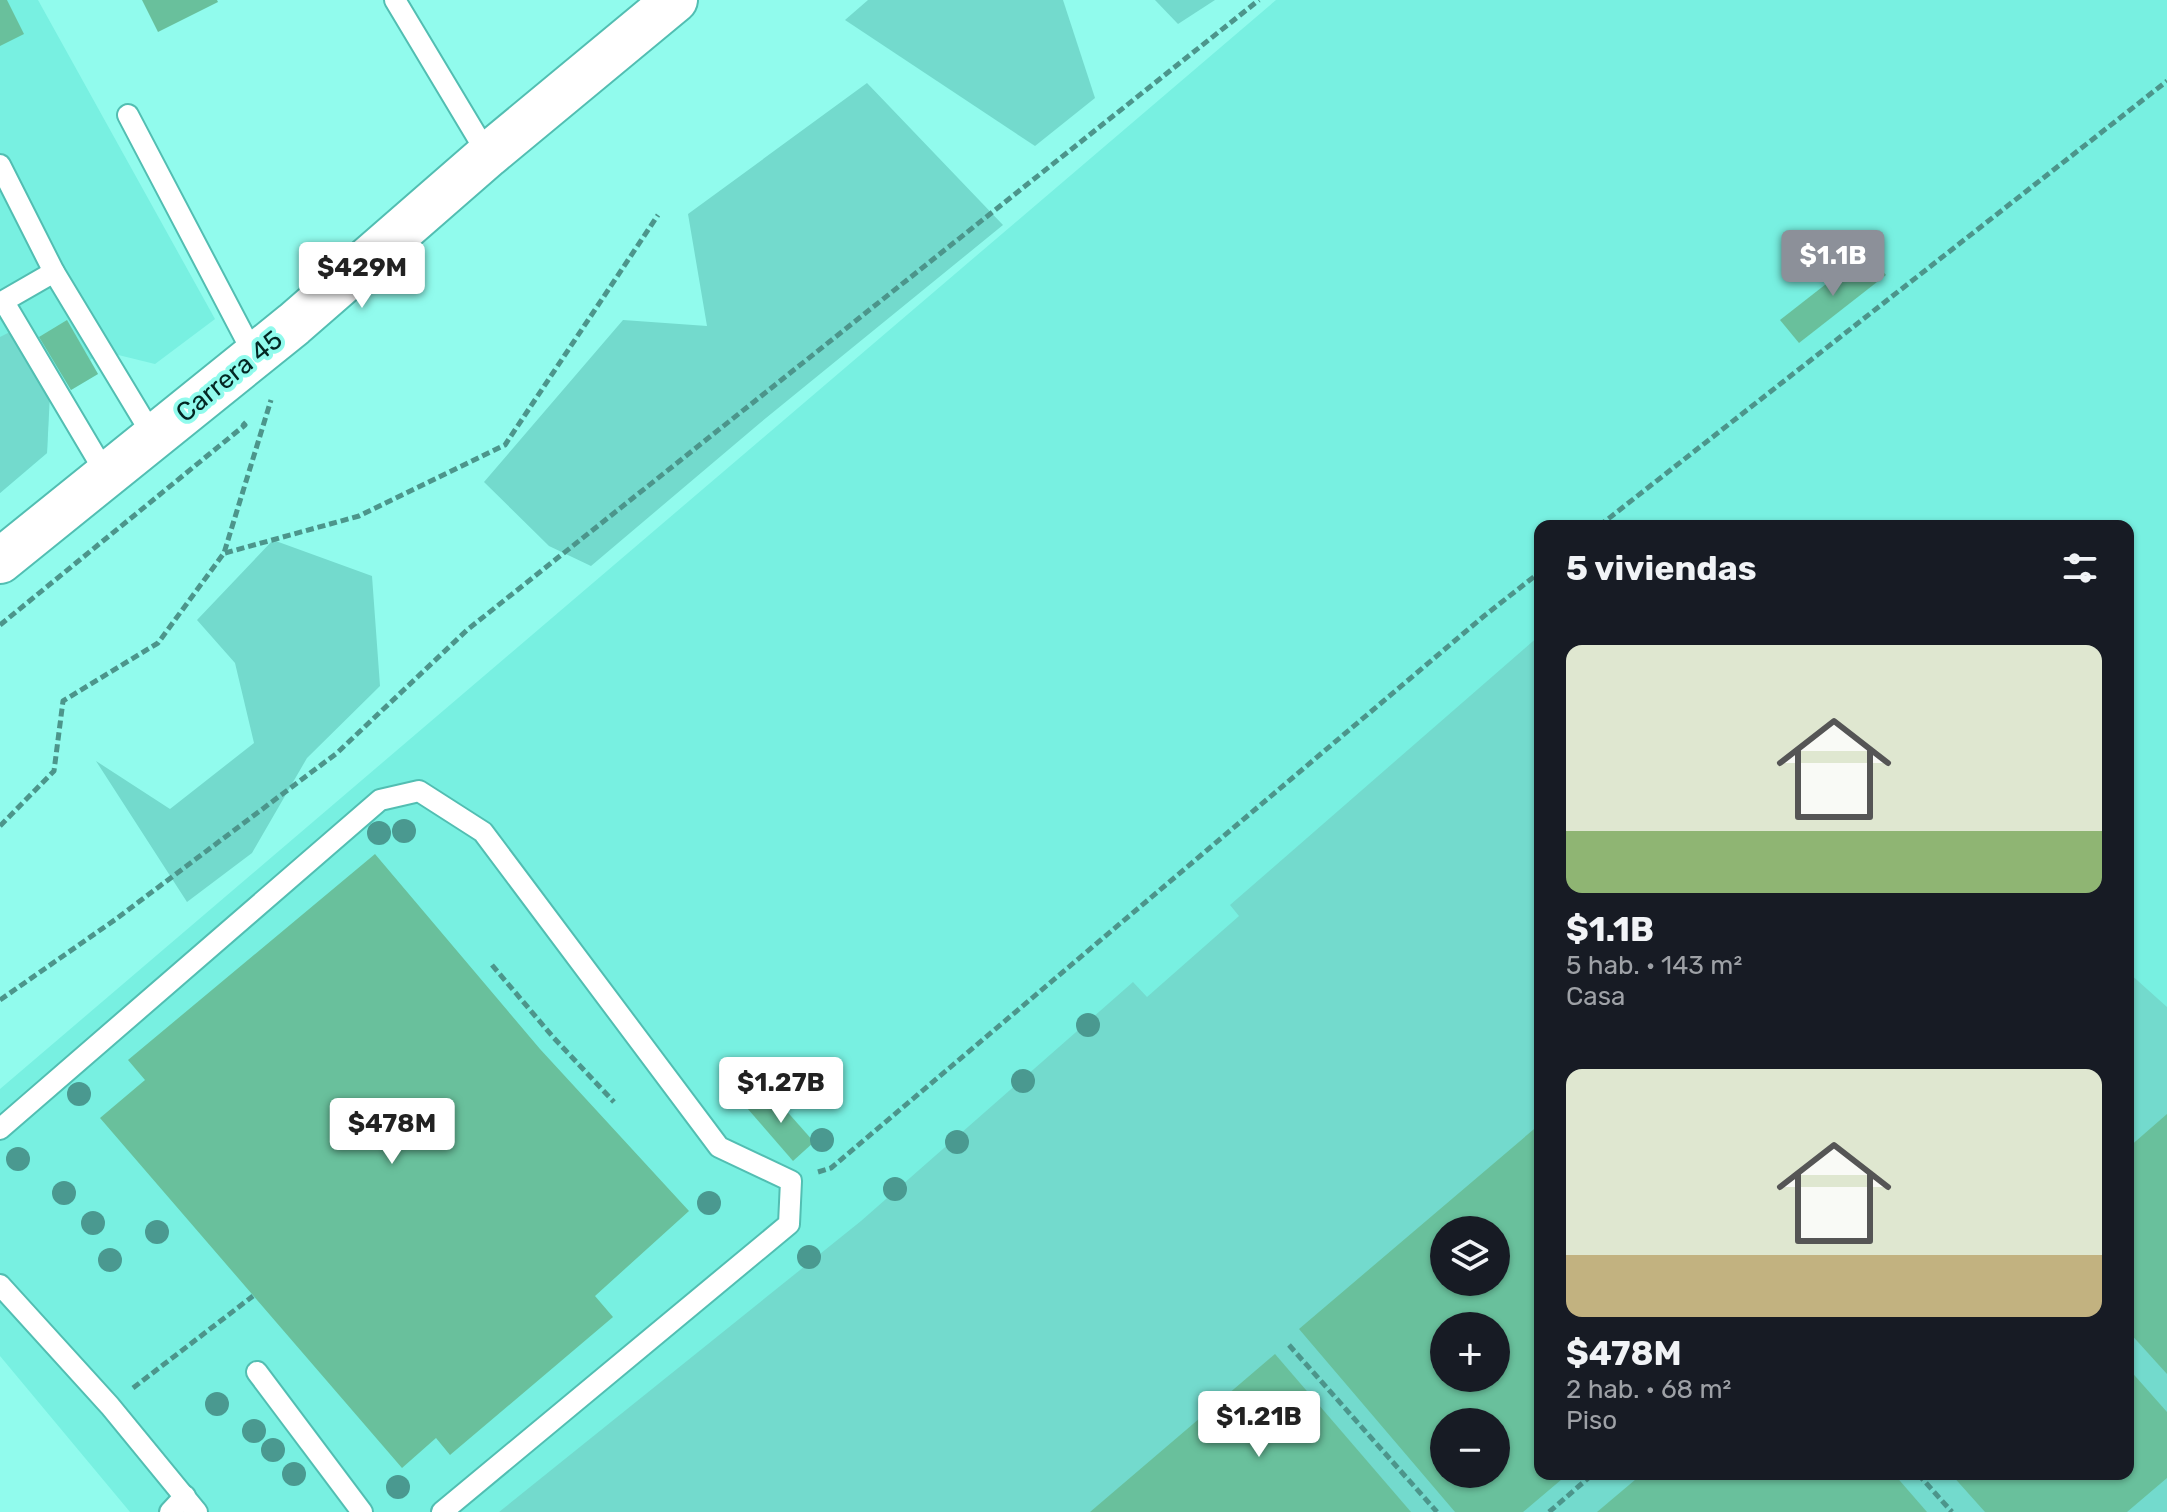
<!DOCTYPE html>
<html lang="es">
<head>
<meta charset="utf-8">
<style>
  :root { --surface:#171b24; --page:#242831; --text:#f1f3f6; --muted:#9ea1a6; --accent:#8c9099 }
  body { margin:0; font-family:Rubik,sans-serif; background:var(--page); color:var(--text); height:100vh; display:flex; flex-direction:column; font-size:30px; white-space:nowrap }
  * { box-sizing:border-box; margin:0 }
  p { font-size:26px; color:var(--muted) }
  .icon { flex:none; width:44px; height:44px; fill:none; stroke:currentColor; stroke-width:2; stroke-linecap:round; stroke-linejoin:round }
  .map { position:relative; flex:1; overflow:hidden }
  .sheet { position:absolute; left:1534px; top:520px; width:600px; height:960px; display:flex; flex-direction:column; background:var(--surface); border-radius:16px; box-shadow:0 2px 6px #0004 }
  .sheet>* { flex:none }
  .controls { position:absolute; left:1430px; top:1216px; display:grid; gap:16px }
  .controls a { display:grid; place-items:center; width:80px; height:80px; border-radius:50%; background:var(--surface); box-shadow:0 2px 6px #0004; font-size:40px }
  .price { position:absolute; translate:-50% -68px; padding:0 18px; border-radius:8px; background:#fff; color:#222; font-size:26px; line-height:52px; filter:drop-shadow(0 2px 4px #0008) }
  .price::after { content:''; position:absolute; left:50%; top:48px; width:24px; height:18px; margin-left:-12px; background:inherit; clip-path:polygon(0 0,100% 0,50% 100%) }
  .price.active { background:var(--accent); color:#fff }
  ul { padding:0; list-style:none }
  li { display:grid; align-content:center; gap:16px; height:424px; padding:0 32px }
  li span { display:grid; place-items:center; height:248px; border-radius:16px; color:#555 }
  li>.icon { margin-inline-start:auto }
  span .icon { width:144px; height:144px; fill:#fffc; stroke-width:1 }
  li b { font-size:34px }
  h2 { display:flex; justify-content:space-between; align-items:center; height:96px; padding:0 32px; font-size:34px }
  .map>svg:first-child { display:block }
  .built { fill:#78f0e1; fill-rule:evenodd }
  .green { fill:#73dacd; fill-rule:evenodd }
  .building { fill:#69c09c; fill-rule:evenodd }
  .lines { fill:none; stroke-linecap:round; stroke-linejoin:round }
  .lane-casing { stroke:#52beb2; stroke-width:24 }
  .secondary-casing { stroke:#52beb2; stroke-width:48 }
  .path { stroke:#4c958b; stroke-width:5; stroke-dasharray:8 4; stroke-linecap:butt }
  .lane { stroke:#fff; stroke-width:20 }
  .secondary { stroke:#fff; stroke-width:44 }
  .tree { fill:#4a9990 }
  .labels { text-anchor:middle; stroke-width:8; stroke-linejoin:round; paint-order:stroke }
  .street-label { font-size:26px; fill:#032723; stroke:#91fbed }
</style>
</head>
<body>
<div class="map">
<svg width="2167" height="1512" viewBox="0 0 2167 1512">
  <rect width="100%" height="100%" fill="#91fbed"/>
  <!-- built -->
  <g class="built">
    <path d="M0 0H38L215 319 155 364 102 351 90 360 98 374 71 390 61 375 50 380 47 453 0 493Z"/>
    <path d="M1276 0H2167V1512H130L0 1356V1089ZM1540 526H2128V1474H1540ZM1444 1230H1496V1282H1444ZM1444 1326H1496V1378H1444ZM1444 1422H1496V1474H1444Z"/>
  </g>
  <!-- green -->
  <g class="green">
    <path d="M868 0H1063L1095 98 1035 146 845 20Z"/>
    <path d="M1155 0H1215L1178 24Z"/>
    <path d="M867 83 1003 225 760 423 591 566 549 546 484 482 623 320 707 326 688 214Z"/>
    <path d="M10 332 50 394 47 453 0 493V337Z"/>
    <path d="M273 540 372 576 380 686 307 758 252 853 187 902 96 761 170 809 254 743 235 663 197 620Z"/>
    <path d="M1540 635V1474H2128V972L2167 1007V1512H499L861 1221 1133 982 1147 997 1239 916 1230 905ZM1444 1230H1496V1282H1444ZM1444 1326H1496V1378H1444ZM1444 1422H1496V1474H1444Z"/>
  </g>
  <!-- building -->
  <g class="building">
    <path d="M0 0H7L24 34 0 46Z"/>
    <path d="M142 0H217L218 2 158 32Z"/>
    <path d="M1867 252 1886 275 1799 343 1780 320Z"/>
    <path d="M67 320 98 374 71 390 39 337Z"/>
    <path d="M375 854 540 1049 689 1211 595 1296 613 1317 450 1455 436 1438 402 1468 100 1118 145 1080 128 1060Z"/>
    <path d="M768 1090 814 1142 793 1161 747 1108Z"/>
    <path d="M2167 1114V1374L2128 1331V1148Z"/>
    <path d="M1540 1124V1474H1568L1523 1512H1455L1299 1329ZM1444 1230H1496V1282H1444ZM1444 1326H1496V1378H1444ZM1444 1422H1496V1474H1444Z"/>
    <path d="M1275 1354 1411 1512H1090Z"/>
    <path d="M2128 1368 2167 1412V1478L2127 1512H1985L1951 1474H2128Z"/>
    <path d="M1642 1474H1894L1927 1512H1597Z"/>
  </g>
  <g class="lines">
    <defs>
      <g id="lane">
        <path d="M395 0 488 155"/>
        <path d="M128 115 254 355"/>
        <path d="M0 165 54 272"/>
        <path d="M4 302 106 474"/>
        <path d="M0 303 54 272 153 436"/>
        <path d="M0 1129 380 800 419 791 483 832 719 1147 791 1181 789 1224 442 1512"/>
        <path d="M0 1285 110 1406 197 1512"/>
        <path d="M257 1372 362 1512"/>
        <path d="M170 1512 185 1496"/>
      </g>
      <path id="secondary" d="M0 561 294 324 488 155 675 0"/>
    </defs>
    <!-- lane casing -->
    <use href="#lane" class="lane-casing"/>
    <!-- secondary casing -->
    <use href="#secondary" class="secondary-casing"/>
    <!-- path -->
    <g class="path">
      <path d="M1599 526 2167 81"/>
      <path d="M225 553 359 516 505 445 658 215"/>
      <path d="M0 625 245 425 240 420"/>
      <path d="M0 826 54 771 63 701 158 643 224 553 271 400"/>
      <path d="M492 965 553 1037 614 1102"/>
      <path d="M0 1000 116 919 337 753 467 630 1259 0"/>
      <path d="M818 1172 831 1168 1484 616 1540 572"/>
      <path d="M1289 1345 1437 1512"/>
      <path d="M133 1388 253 1296"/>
      <path d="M1918 1474 1952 1512"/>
      <path d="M1549 1512 1593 1474"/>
    </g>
    <!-- lane -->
    <use href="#lane" class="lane"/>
    <!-- secondary -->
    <use href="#secondary" class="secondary"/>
  </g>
  <!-- trees -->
  <g class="tree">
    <circle cx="404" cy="831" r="12"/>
    <circle cx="379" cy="833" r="12"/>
    <circle cx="1088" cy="1025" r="12"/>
    <circle cx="1023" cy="1081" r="12"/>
    <circle cx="79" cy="1094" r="12"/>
    <circle cx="822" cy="1140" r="12"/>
    <circle cx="957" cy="1142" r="12"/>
    <circle cx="18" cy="1159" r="12"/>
    <circle cx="895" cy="1189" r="12"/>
    <circle cx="64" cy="1193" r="12"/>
    <circle cx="709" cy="1203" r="12"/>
    <circle cx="93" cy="1223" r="12"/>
    <circle cx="157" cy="1232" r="12"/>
    <circle cx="809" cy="1257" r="12"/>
    <circle cx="110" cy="1260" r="12"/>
    <circle cx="217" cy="1404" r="12"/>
    <circle cx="254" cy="1431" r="12"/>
    <circle cx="273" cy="1450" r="12"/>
    <circle cx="294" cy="1474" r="12"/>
    <circle cx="398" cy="1487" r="12"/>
  </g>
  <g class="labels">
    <!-- street labels -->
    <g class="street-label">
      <text transform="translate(229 376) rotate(-39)" y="9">Carrera 45</text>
    </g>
  </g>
</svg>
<div class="controls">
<a><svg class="icon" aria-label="layers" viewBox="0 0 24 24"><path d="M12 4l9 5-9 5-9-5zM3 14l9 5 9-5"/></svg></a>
<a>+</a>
<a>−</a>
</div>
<b class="price active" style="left:1833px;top:298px">$1.1B</b>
<b class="price" style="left:362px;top:310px">$429M</b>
<b class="price" style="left:781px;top:1125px">$1.27B</b>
<b class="price" style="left:392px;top:1166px">$478M</b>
<b class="price" style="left:1259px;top:1459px">$1.21B</b>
<section class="sheet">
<h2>5 viviendas<svg class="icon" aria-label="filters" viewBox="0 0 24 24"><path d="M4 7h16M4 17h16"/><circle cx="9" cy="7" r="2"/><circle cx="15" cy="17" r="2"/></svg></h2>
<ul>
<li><span style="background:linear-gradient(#dfe7d0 75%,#8fb573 0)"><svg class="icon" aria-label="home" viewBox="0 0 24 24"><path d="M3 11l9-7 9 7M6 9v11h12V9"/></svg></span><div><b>$1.1B</b><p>5 hab. · 143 m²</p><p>Casa</p></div></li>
<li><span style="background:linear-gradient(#dfe7d0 75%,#c2b280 0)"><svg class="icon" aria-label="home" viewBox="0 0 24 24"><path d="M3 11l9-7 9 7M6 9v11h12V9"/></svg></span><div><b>$478M</b><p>2 hab. · 68 m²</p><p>Piso</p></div></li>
</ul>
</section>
</div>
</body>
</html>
